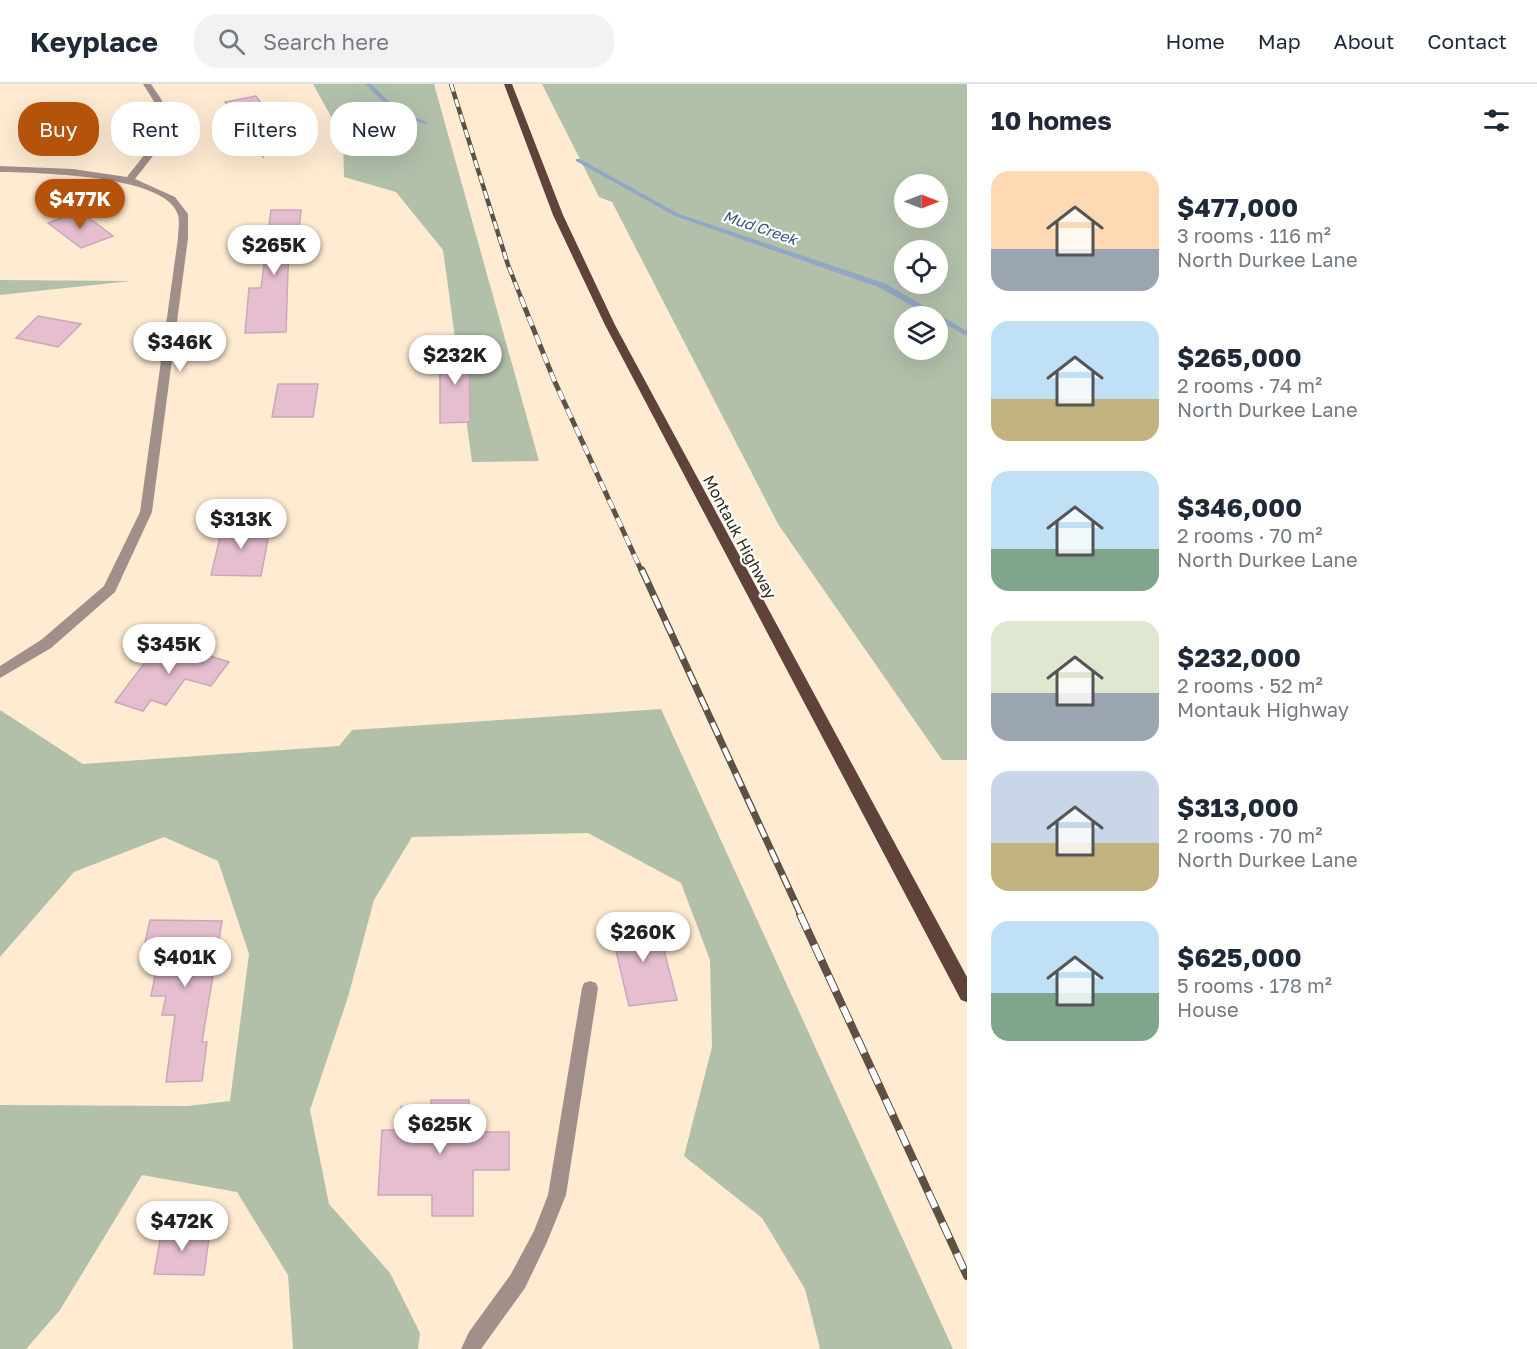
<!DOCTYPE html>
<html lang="en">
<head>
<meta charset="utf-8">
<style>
  :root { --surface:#fff; --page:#f2f2f3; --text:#1f2937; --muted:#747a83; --line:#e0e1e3; --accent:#b45309 }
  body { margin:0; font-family:"Golos Text",sans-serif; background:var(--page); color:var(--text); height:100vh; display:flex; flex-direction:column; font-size:22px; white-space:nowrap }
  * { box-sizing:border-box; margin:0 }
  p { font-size:20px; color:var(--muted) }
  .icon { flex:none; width:33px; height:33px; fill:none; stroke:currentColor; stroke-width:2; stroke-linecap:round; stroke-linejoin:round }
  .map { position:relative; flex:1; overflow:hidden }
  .drawer { display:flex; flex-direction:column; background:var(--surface); width:570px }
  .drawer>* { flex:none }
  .guide { position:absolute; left:18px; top:18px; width:570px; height:54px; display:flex; gap:12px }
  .needle { width:39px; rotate:90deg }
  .tools { position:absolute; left:894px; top:90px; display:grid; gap:12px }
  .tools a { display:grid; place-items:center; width:54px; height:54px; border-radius:50%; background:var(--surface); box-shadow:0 6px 24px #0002; font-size:30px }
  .price { position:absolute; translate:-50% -51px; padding:0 14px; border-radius:21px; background:#fff; color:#222; font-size:20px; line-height:39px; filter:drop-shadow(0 2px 3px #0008) }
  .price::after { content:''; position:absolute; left:50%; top:36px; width:18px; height:14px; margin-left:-9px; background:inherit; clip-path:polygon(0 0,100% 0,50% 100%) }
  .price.active { background:var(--accent); color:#fff }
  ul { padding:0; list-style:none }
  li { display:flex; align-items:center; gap:18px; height:150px; padding:0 24px }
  li span { display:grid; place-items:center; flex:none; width:168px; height:120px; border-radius:18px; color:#555 }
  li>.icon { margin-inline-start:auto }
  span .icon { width:72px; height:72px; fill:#fffc; stroke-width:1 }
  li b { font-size:26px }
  h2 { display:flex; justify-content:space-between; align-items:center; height:72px; padding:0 24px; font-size:26px }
  .chip { padding:0 21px; border-radius:24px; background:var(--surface); box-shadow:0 6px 24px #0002; font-size:21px; line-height:54px }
  .chip.active { background:var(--accent); color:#fff }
  header { display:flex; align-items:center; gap:36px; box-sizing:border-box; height:84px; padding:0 30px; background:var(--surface); border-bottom:2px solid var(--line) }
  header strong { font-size:28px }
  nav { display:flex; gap:33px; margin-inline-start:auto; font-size:21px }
  .search { width:420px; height:54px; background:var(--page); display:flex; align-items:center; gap:15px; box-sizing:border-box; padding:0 21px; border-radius:24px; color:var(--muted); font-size:22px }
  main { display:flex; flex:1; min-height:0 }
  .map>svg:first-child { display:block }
  .green { fill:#b2c0aa; fill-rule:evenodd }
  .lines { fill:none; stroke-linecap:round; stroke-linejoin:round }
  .stream { fill:#92a6c5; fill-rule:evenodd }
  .building { fill:#e5bed0; stroke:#cca7b8; stroke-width:1.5 }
  .service { fill:#a18f8a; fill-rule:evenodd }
  .minor { fill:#a18f8a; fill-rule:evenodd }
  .primary { fill:#5f433a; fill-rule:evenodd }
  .rail-far3-casing { stroke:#5c5142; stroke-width:4.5 }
  .rail-far2-casing { stroke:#5c5142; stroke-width:5 }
  .rail-far1-casing { stroke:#5c5142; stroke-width:7 }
  .rail-casing { stroke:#5c5142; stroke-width:8 }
  .rail-far3 { stroke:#fff; stroke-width:3; stroke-dasharray:8; stroke-linecap:butt }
  .rail-far2 { stroke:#fff; stroke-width:4; stroke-dasharray:10; stroke-linecap:butt }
  .rail-far1 { stroke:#fff; stroke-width:4.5; stroke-dasharray:14; stroke-linecap:butt }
  .rail { stroke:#fff; stroke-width:6; stroke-dasharray:17; stroke-linecap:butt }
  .labels { text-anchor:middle; stroke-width:4.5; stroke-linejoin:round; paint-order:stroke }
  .far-water-label { font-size:15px; font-style:italic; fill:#36537e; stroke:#fff }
  .street-label { font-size:16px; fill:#32291d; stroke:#fff }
</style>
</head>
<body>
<header>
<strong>Keyplace</strong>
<div class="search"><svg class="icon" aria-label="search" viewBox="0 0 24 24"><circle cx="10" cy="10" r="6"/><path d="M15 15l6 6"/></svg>Search here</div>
<nav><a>Home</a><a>Map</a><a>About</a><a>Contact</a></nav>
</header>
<main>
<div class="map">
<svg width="967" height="1265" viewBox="0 0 967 1265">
  <rect width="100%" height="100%" fill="#ffebd2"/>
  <!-- green -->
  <g class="green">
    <path d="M313 0H434L539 377 472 378 443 166 396 108 344 93 343 54Z"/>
    <path d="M542 0H967V676H942L778 440 612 118 599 113ZM904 100H938V134H904ZM904 166H938V200H904ZM904 232H938V266H904Z"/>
    <path d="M0 196 131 197 0 211Z"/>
    <path d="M661 625 953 1265H820L805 1205 762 1134 684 1072 712 963 710 876 681 799 588 749 412 753 374 816 348 913 310 1026 329 1120 390 1189 420 1249 418 1265H293L288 1191 237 1108 142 1091 60 1226 26 1265H0V1021L188 1022 230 1017 249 870 218 777 164 753 74 788 0 873V626L83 680 339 662 352 646Z"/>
  </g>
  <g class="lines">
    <!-- stream -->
    <g class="stream">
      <path d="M365 0H371L400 28 429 39 424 40 396 30Z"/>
      <path d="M576 75H580L679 130 884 199 967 247V252L938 236V232H931L878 203 675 132 576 77Z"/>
    </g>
  </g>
  <!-- building -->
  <g class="building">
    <path d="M256 12 268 29 263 73 225 18Z"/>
    <path d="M271 126H301L298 156H289L286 248 245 249 249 204H261Z"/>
    <path d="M80 127 113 152 81 164 48 139Z"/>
    <path d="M38 232 81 240 58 263 16 254Z"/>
    <path d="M469 264 470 338 440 339V265Z"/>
    <path d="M278 300H318L313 333H272Z"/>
    <path d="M224 437H255L253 444H270L261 492 211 491Z"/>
    <path d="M161 557 229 578 211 602 185 595 166 621 151 616 143 627 115 618Z"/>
    <path d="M150 836 222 837 202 958H207L202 997 166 998 175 931H162L166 912H151L156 887H148L153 863H144Z"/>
    <path d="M656 836 677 916 629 922 610 842Z"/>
    <path d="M431 1016H469V1029H483V1048H509V1086H473V1132H432V1111H378L382 1046H400L401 1023H431Z"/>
    <path d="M162 1145 210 1146 204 1191 154 1190Z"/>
  </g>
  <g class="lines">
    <!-- service -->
    <path class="service" d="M590 897 596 899 598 904 566 1111 547 1158 525 1204 481 1265H461L469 1248 511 1190 534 1147 548 1111 582 904 584 899Z"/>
    <!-- minor -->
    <path class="minor" d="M143 0H151C156 8 163 16 165 24 174 51 150 76 135 95L175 113 188 130V154L152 428 115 508 51 564 0 594V582L41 556 104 502 140 428 178 154C178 147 180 137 178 131 167 90 35 89 0 88V82L73 85 127 93C142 74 164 51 157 25 154 16 148 8 143 0Z"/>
    <!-- primary -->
    <path class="primary" d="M504 0H512L563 131 615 241 967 893V918L961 916 605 241 553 131Z"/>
    <defs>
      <path id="rail-far3" d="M451 0 508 181 522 216"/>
      <path id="rail-far2" d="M521 214 554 296 642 488"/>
      <path id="rail-far1" d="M642 486 801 831"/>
      <path id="rail" d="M800 830 967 1192"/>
    </defs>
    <!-- rail-far3 casing -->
    <use href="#rail-far3" class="rail-far3-casing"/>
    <!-- rail-far2 casing -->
    <use href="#rail-far2" class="rail-far2-casing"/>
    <!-- rail-far1 casing -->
    <use href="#rail-far1" class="rail-far1-casing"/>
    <!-- rail casing -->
    <use href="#rail" class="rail-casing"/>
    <!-- rail-far3 -->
    <use href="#rail-far3" class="rail-far3"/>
    <!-- rail-far2 -->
    <use href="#rail-far2" class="rail-far2"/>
    <!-- rail-far1 -->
    <use href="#rail-far1" class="rail-far1"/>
    <!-- rail -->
    <use href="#rail" class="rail"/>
  </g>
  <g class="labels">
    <!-- far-water labels -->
    <g class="far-water-label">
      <text transform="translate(760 144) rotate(19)" y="5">Mud Creek</text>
    </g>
    <!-- street labels -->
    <g class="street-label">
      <text transform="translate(740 453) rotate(62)" y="6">Montauk Highway</text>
    </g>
  </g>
</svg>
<div class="tools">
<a><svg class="needle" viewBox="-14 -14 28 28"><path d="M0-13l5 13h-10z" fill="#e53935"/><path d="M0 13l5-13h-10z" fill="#747a83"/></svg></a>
<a><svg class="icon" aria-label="locate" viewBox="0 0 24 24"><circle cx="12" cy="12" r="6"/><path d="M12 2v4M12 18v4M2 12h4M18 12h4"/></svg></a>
<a><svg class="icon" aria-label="layers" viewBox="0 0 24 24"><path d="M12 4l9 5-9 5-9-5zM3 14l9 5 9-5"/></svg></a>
</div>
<b class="price active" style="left:80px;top:146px">$477K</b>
<b class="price" style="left:274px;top:192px">$265K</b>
<b class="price" style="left:180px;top:289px">$346K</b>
<b class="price" style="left:455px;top:302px">$232K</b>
<b class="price" style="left:241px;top:466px">$313K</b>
<b class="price" style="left:169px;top:591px">$345K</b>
<b class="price" style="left:643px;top:879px">$260K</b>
<b class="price" style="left:185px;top:904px">$401K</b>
<b class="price" style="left:440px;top:1071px">$625K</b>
<b class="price" style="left:182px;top:1168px">$472K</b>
<div class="guide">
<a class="chip active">Buy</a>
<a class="chip">Rent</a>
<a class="chip">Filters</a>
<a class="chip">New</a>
</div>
</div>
<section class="drawer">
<h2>10 homes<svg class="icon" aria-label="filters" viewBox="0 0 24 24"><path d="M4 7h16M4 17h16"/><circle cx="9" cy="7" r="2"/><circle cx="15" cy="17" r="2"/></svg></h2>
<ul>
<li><span style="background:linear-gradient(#ffd9b3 65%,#9aa5b1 0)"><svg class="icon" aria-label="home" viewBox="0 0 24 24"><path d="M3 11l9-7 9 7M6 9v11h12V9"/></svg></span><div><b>$477,000</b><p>3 rooms · 116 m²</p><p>North Durkee Lane</p></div></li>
<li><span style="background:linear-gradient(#bfe0f5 65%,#c2b280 0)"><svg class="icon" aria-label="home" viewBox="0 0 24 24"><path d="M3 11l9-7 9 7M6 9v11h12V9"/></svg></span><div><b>$265,000</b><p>2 rooms · 74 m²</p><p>North Durkee Lane</p></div></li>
<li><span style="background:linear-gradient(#bfe0f5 65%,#7fa58c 0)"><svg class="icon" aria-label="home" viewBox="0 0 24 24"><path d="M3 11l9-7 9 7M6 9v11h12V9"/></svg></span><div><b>$346,000</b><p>2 rooms · 70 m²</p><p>North Durkee Lane</p></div></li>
<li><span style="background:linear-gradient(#dfe7d0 60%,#9aa5b1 0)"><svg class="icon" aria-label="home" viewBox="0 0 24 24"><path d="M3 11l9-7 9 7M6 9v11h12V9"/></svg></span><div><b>$232,000</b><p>2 rooms · 52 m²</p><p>Montauk Highway</p></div></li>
<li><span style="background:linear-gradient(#c9d6e8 60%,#c2b280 0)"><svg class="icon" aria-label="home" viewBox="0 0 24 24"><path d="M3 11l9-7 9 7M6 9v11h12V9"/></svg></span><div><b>$313,000</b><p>2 rooms · 70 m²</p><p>North Durkee Lane</p></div></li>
<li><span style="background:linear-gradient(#bfe0f5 60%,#7fa58c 0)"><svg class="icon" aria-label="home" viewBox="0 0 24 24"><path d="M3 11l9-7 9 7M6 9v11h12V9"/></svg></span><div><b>$625,000</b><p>5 rooms · 178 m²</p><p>House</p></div></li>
</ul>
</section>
</main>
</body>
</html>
